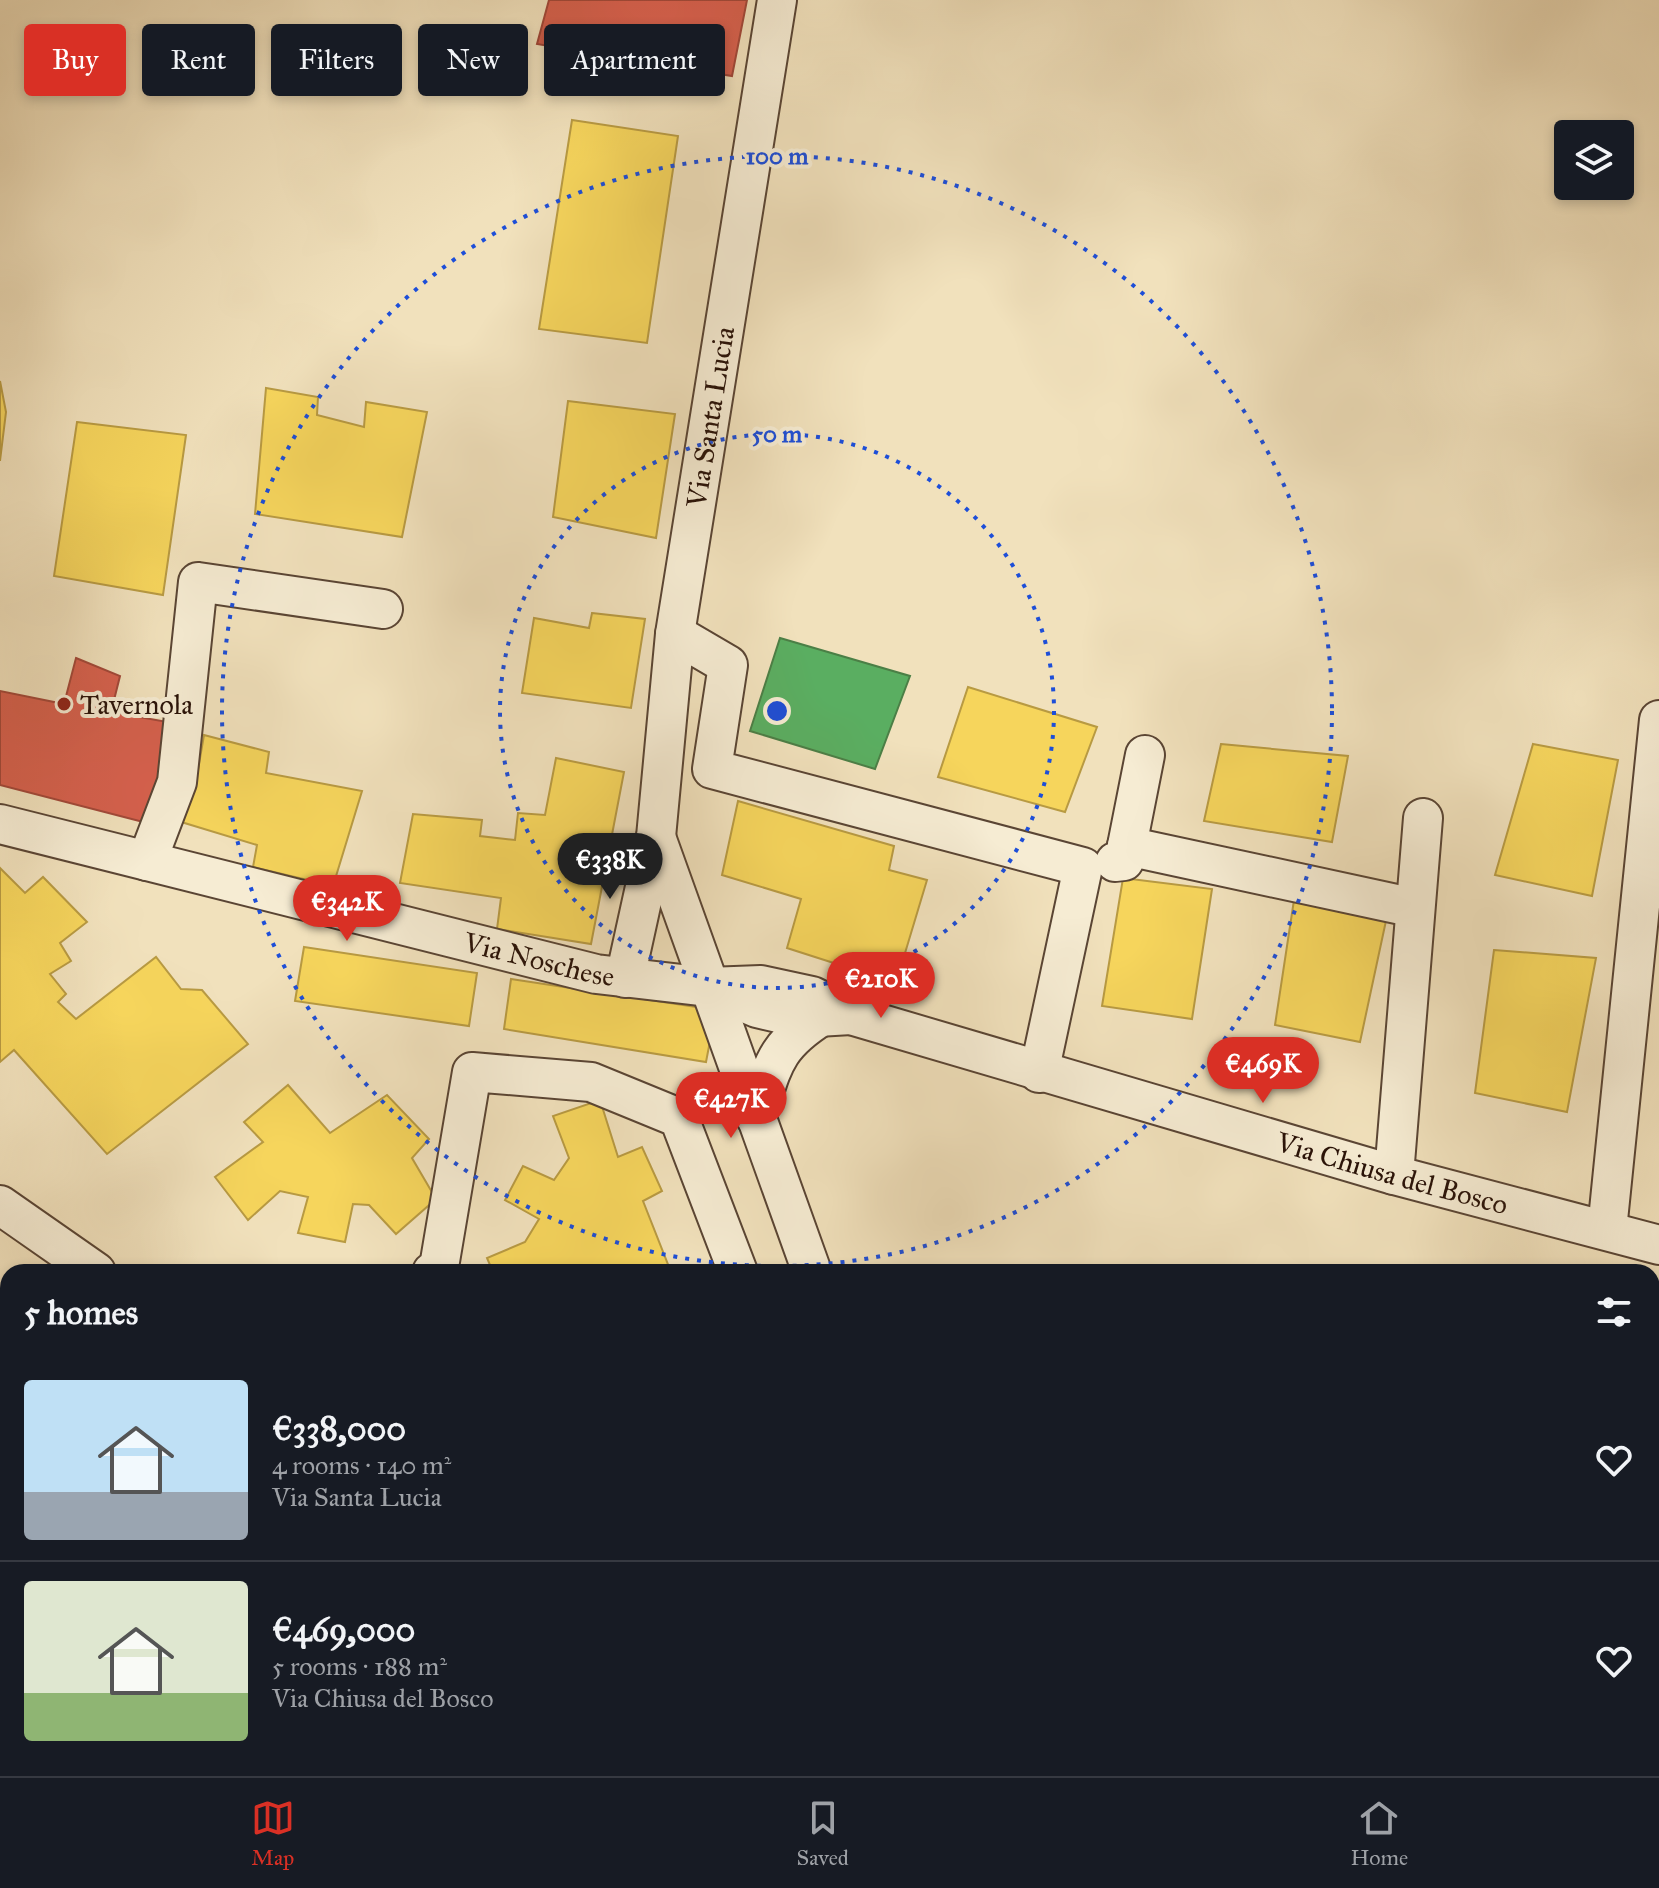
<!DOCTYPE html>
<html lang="en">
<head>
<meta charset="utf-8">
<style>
  :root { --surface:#171b24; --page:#242831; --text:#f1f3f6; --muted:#9ea1a6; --line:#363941; --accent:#d93025 }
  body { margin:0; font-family:"IM FELL Great Primer",serif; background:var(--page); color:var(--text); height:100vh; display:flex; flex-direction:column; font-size:30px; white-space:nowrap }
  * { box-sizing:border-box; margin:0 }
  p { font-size:26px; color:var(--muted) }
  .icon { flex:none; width:44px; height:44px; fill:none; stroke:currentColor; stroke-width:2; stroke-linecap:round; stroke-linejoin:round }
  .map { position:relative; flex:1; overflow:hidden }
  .panel { position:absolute; left:0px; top:1264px; width:1660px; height:512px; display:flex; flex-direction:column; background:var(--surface); border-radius:24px 24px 0 0; box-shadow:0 4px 12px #0003 }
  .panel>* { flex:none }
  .guide { position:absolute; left:24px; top:24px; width:800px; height:72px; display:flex; gap:16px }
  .tools { position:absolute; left:1554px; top:120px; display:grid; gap:16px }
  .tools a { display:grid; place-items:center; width:80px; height:80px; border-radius:8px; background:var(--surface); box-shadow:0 4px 12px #0003; font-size:40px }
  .price { position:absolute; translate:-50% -68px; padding:0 18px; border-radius:28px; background:var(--accent); color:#fff; font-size:26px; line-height:52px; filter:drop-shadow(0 2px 4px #0008) }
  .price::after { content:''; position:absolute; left:50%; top:48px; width:24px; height:18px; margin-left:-12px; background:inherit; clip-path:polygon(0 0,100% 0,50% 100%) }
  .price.selected { background:#222; color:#fff }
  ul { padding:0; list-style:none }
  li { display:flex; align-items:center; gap:24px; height:200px; padding:0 24px }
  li+li { border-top:2px solid var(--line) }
  li span { display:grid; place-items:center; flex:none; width:224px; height:160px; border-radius:8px; color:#555 }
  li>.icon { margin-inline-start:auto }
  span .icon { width:96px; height:96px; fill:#fffc; stroke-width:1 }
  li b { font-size:34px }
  h2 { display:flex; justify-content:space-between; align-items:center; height:96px; padding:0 24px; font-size:34px }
  .pill { padding:0 28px; border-radius:8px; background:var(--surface); box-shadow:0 4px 12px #0003; font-size:28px; line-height:72px }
  .pill.selected { background:var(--accent); color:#fff }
  .menu { display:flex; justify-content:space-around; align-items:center; height:112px; border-top:2px solid var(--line); background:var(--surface); font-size:22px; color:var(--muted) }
  .menu a { display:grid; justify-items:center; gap:4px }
  .menu .selected { color:var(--accent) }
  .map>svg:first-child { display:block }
  .homes { fill:#f6d55c; stroke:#b89a42; stroke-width:2 }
  .shops { fill:#d6604d; stroke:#a24838; stroke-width:2 }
  .public { fill:#5aae61; stroke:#4b7f46; stroke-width:2 }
  .industry { fill:#8c8c6e; stroke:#6e674f; stroke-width:2 }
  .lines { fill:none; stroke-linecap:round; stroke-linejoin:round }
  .minor-casing { stroke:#5a4534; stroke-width:42 }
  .minor { stroke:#f6ecd3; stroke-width:38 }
  .ring { fill:none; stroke:#1d4ed8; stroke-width:4; stroke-dasharray:4 8 }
  .poi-dot { fill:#8f2418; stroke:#f6ecd3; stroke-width:3 }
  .labels { text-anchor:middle; stroke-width:8; stroke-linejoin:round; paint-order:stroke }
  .street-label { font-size:28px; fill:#281107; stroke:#f6ecd3 }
  .poi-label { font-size:28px; fill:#281107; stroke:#f6ecd3; text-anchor:start }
  .centre { fill:#1d4ed8; stroke:#f6ecd3; stroke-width:4 }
  .ring-label { font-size:24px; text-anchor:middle; font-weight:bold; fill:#1d4ed8; stroke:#f6ecd3; stroke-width:8; stroke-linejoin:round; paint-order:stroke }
</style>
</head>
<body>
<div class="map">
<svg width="1659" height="1776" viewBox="0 0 1659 1776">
  <rect width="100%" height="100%" fill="#f1e1bc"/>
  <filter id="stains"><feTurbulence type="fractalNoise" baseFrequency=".0025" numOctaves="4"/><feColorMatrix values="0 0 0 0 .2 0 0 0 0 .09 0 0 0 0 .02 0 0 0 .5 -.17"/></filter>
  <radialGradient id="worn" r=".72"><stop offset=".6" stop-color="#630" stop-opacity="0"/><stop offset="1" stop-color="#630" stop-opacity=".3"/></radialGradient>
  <!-- homes -->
  <g class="homes">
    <path d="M572 120 678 136 647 343 539 329Z"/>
    <path d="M0 381 6 412 0 461Z"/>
    <path d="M266 388 318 397 317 415 364 427 366 402 427 412 402 537 255 514Z"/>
    <path d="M568 401 675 414 656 538 553 517Z"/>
    <path d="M77 422 186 435 163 595 54 576Z"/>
    <path d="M592 613 645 619 631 708 522 693 534 618 589 628Z"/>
    <path d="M968 687 1097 727 1065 812 938 777Z"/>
    <path d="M204 735 269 752 266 773 362 791 333 886 253 867 257 845 178 821 198 770Z"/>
    <path d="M1221 744 1348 756 1332 842 1204 821Z"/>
    <path d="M1533 744 1618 760 1592 896 1495 875Z"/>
    <path d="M556 758 624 772 591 944 497 929 501 898 400 883 413 814 482 820 480 836 515 840 518 813 545 815Z"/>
    <path d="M738 801 894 846 889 870 927 880 896 983 787 948 801 899 722 875Z"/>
    <path d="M0 868 25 893 43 877 87 922 60 943 71 961 50 974 66 994 58 1002 76 1019 156 957 181 989 202 990 248 1044 107 1154 14 1050 0 1062Z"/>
    <path d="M1123 878 1212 889 1192 1019 1102 1006Z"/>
    <path d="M1294 900 1387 916 1360 1042 1275 1025Z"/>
    <path d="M304 947 477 973 469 1026 295 1001Z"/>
    <path d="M1494 950 1596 958 1567 1112 1475 1093Z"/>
    <path d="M511 979 716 1010 706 1062 504 1029Z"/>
    <path d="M288 1085 330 1133 387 1095 429 1139 412 1158 436 1199 396 1234 369 1205 353 1204 345 1242 298 1233 308 1197 280 1191 248 1220 215 1177 263 1142 244 1122Z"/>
    <path d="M600 1100 618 1157 642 1147 662 1191 643 1201 671 1272H493L487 1258 525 1242 539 1219 505 1200 523 1166 554 1180 569 1158 553 1116Z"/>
    <path d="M739 1768H778L759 1776H743Z"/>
  </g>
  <!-- shops -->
  <g class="shops">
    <path d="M549 0H747L732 76 537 44Z"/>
    <path d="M76 658 120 676 111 712 173 723 151 824 0 785V691L64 704Z"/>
  </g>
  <!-- public -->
  <path class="public" d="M780 638 910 676 875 769 750 731Z"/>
  <!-- industry -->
  <g class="industry">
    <path d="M1659 1687V1776H1574L1571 1768H1652V1689Z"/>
    <path d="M1115 1768H1149L1129 1776H1119Z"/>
  </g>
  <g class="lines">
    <defs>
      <g id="minor">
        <path d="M675 634 728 665 712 769 1083 867 1039 1073"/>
        <path id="s1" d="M0 824 596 974 708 987 761 985 812 996 851 1015 800 1018 757 1008 708 987"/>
        <path d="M656 837 812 1272"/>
        <path d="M1127 846 1415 908"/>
        <path d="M147 861 177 782 198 582 383 609"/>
        <path d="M1115 862 1124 861 1145 755"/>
        <path id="s2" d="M625 978 656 837 675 634 777 0"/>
        <path id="s3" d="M851 1015 1394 1175 1659 1245"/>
        <path d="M756 1118C773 1066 773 1047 822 1016"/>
        <path d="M1394 1175 1423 818"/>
        <path d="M0 1205 96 1272"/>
        <path d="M1607 1230 1659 720"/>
        <path d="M432 1272 439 1267 472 1072 591 1082 679 1118 738 1272"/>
        <path d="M919 1768 921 1776"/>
        <path d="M997 1768 1000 1776"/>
      </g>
    </defs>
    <!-- minor casing -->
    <use href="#minor" class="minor-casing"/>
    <!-- minor -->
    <use href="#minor" class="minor"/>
  </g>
  <!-- distance rings -->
  <g class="ring">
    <circle cx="777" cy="711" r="277"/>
    <circle cx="777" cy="711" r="555"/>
  </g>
  <!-- markers -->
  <circle class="poi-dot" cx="64" cy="704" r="8"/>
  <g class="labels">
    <!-- street labels -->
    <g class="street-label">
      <text dy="10" stroke="none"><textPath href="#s2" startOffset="568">Via Santa Lucia</textPath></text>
      <text dy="10" stroke="none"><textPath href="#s1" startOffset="556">Via Noschese</textPath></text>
      <text dy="10" stroke="none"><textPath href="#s3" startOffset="564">Via Chiusa del Bosco</textPath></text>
    </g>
    <!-- poi labels -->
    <g class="poi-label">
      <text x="80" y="714">Tavernola</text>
    </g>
  </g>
  <circle cx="777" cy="711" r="12" class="centre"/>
  <g class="ring-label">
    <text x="777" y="164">100 m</text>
    <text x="777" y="442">50 m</text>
  </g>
  <rect width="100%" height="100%" filter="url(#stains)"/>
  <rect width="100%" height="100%" fill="url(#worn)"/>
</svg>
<div class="tools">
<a><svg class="icon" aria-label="layers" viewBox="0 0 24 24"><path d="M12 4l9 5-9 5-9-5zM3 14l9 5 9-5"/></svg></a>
</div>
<b class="price selected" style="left:610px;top:901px">€338K</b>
<b class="price" style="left:347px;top:943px">€342K</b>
<b class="price" style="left:881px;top:1020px">€210K</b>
<b class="price" style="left:1263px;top:1105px">€469K</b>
<b class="price" style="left:731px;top:1140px">€427K</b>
<div class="guide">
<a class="pill selected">Buy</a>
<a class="pill">Rent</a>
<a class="pill">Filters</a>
<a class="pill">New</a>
<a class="pill">Apartment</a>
</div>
<section class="panel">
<h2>5 homes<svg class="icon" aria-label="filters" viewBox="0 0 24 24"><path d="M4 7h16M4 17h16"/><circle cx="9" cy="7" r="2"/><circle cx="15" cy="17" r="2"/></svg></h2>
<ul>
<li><span style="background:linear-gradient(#bfe0f5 70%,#9aa5b1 0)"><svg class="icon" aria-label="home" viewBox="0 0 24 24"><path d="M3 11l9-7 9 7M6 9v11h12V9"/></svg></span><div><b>€338,000</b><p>4 rooms · 140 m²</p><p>Via Santa Lucia</p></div><svg class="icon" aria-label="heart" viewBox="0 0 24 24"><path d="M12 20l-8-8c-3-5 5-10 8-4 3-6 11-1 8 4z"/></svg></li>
<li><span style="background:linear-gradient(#dfe7d0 70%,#8fb573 0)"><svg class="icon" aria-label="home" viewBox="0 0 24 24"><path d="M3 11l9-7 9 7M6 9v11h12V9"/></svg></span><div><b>€469,000</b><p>5 rooms · 188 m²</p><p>Via Chiusa del Bosco</p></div><svg class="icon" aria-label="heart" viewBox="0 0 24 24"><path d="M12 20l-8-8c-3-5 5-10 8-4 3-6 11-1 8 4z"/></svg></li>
</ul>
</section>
</div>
<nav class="menu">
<a class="selected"><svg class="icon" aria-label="map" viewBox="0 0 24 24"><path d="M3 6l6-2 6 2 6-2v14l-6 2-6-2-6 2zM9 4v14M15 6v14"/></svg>Map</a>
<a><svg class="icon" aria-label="saved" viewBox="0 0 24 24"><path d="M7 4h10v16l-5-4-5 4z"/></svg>Saved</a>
<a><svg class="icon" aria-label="home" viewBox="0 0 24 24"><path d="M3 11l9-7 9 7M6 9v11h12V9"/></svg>Home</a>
</nav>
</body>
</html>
